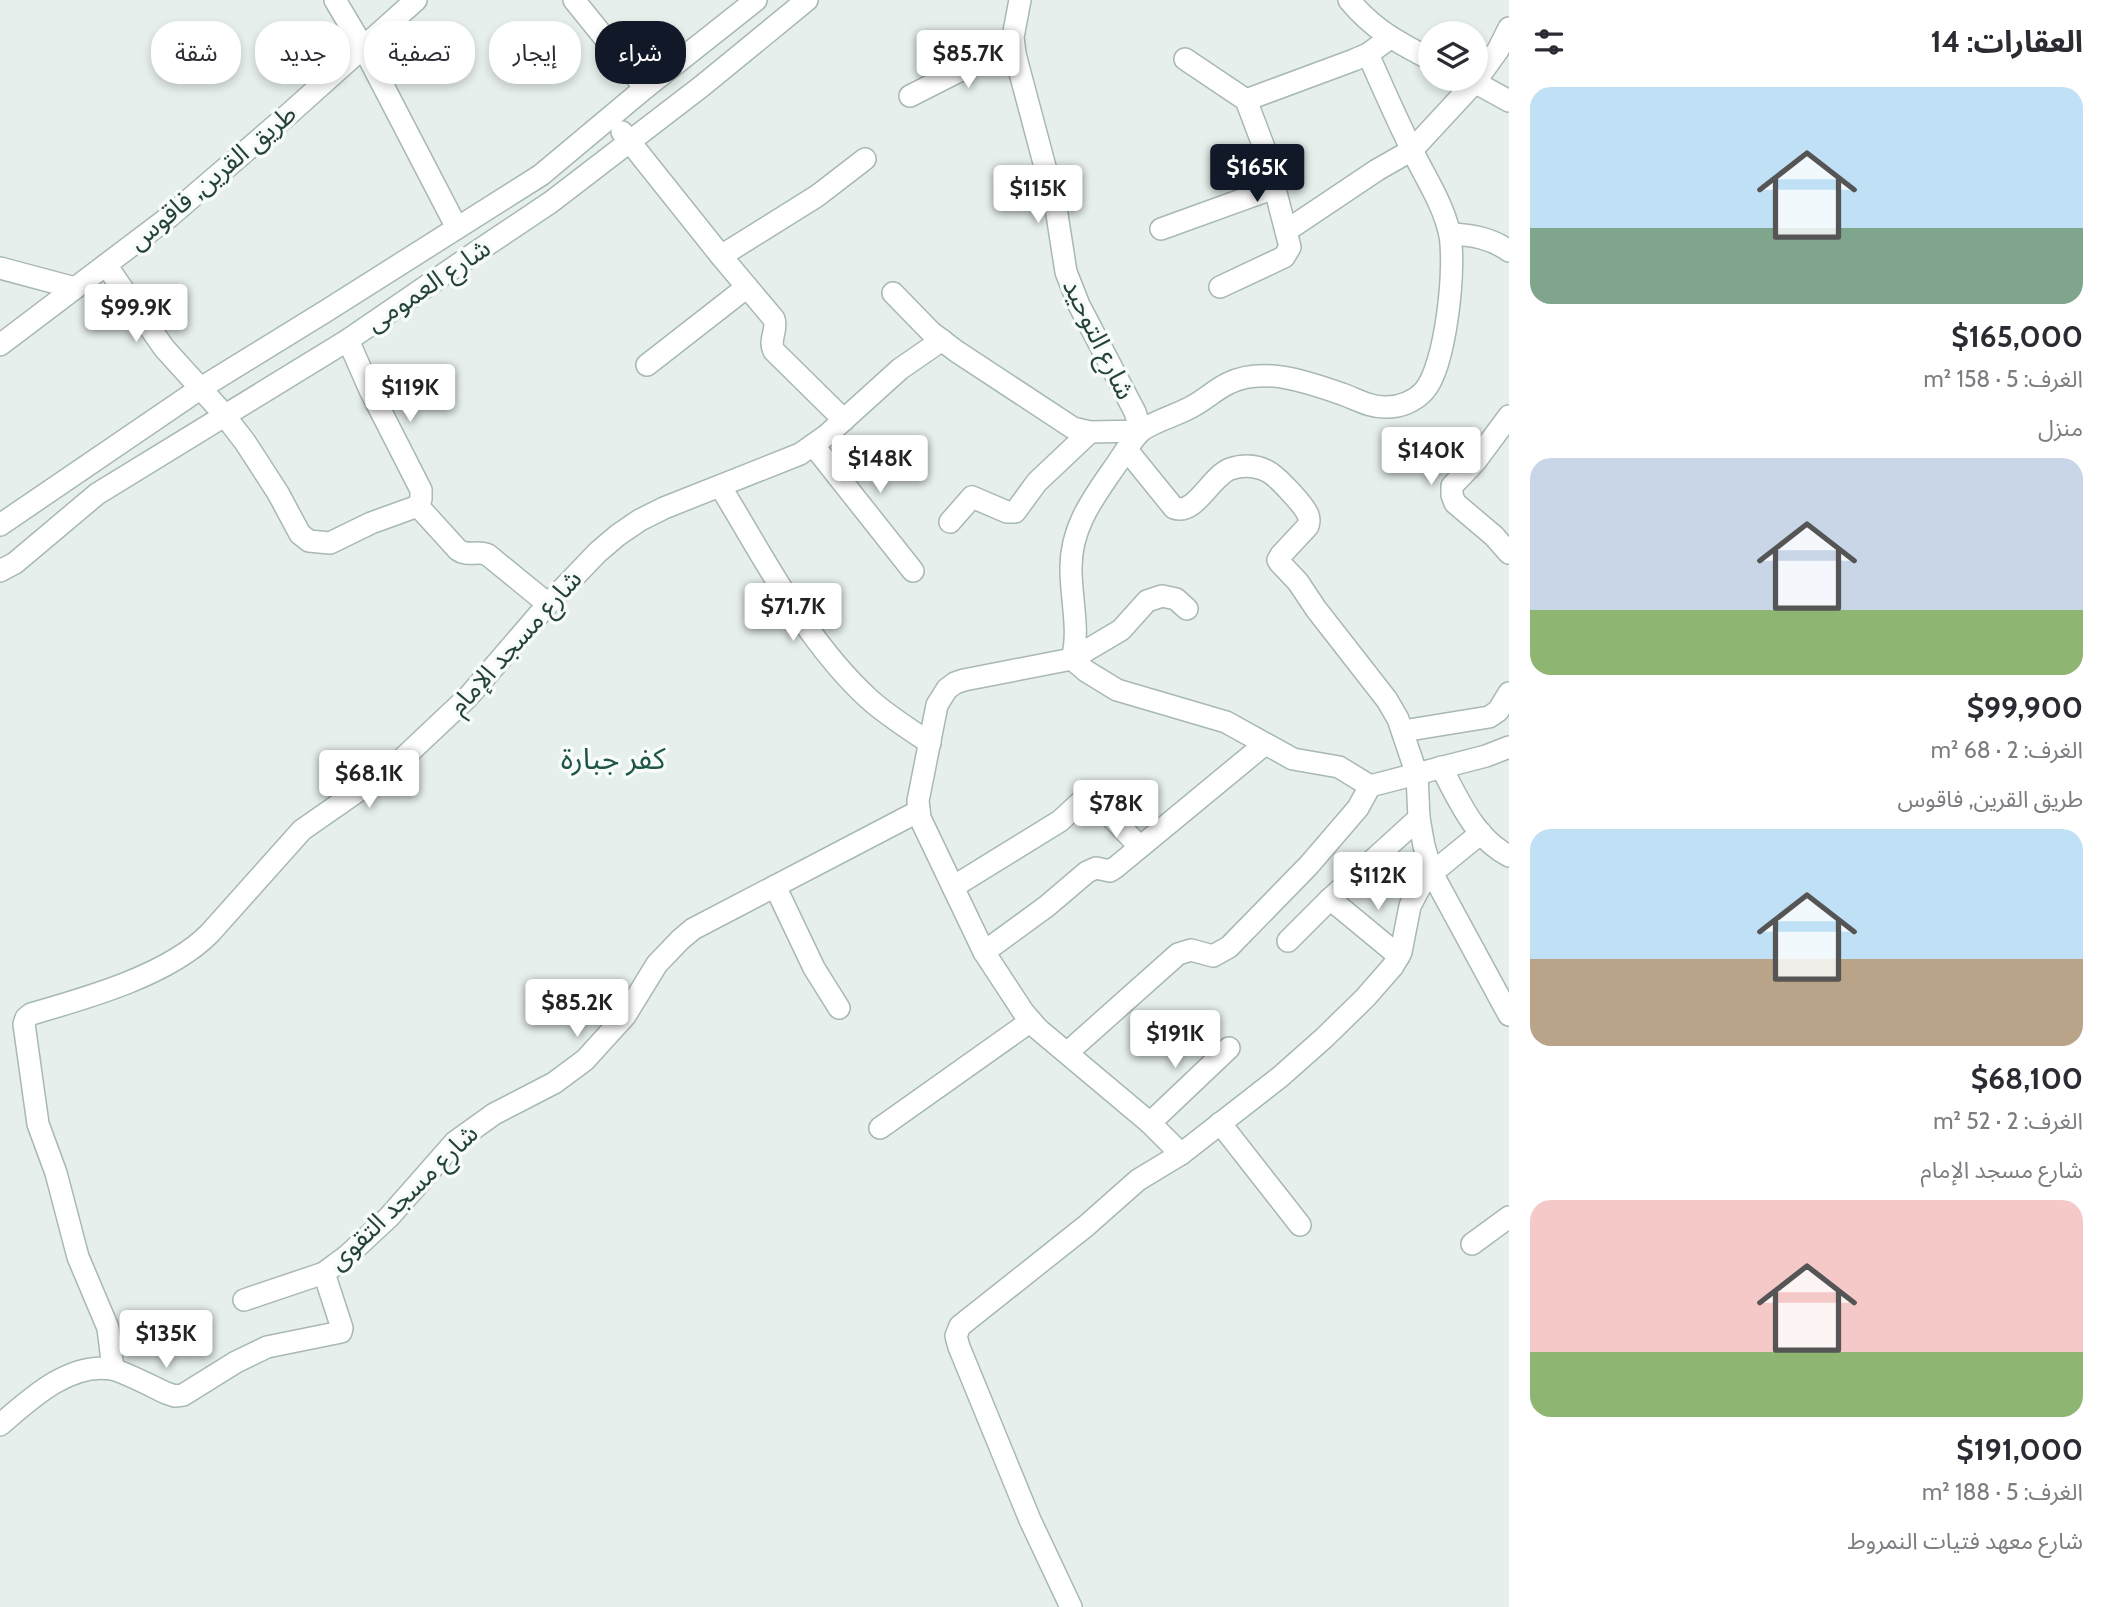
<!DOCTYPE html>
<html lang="ar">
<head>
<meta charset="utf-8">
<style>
  :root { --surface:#fff; --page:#f7f7f7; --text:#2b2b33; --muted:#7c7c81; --accent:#111827 }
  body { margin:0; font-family:Cabin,"Noto Sans Arabic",sans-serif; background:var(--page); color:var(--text); direction:rtl; height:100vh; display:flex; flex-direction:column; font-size:26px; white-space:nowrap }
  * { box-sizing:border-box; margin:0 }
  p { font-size:23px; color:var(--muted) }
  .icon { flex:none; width:38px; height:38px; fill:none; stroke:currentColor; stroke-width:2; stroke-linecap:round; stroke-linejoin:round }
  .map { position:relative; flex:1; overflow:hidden; direction:ltr }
  .drawer { display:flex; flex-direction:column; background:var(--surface); width:595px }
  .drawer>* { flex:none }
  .banner { position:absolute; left:21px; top:21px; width:665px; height:63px; direction:rtl; display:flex; gap:14px }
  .fabs { position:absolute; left:1418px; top:21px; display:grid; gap:14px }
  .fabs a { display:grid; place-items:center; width:70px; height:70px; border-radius:50%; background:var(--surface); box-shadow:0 4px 10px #0003; font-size:35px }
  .price { position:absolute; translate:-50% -60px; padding:0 16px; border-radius:7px; background:#fff; color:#222; font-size:23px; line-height:46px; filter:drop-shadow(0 2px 4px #0008) }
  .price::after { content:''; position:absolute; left:50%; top:42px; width:21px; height:16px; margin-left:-10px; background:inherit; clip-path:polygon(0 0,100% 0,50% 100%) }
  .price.active { background:var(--accent); color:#fff }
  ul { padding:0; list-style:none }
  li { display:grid; align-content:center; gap:14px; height:371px; padding:0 21px }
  li span { display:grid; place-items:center; height:217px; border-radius:21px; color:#555 }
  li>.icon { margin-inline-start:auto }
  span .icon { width:126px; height:126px; fill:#fffc; stroke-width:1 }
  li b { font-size:30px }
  h2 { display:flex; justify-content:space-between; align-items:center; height:84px; padding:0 21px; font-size:30px }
  .chip { padding:0 24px; border-radius:28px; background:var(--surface); box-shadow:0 4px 10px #0003; font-size:24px; line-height:63px }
  .chip.active { background:var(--accent); color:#fff }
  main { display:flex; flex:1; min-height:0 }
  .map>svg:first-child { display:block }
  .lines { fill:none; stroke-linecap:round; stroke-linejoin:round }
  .minor-casing { stroke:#a8b8b2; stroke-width:24 }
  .minor { stroke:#fff; stroke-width:21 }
  .labels { text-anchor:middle; stroke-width:7; stroke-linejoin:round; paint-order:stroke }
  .street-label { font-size:26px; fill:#24423a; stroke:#f7fbf9 }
  .quarter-label { font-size:30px; fill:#1f5548; stroke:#f7fbf9 }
</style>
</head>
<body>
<main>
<section class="drawer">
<h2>العقارات: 14<svg class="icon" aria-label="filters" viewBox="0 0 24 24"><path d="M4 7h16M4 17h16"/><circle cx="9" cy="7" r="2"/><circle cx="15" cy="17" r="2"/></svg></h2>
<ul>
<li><span style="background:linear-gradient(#bfe0f5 65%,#7fa58c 0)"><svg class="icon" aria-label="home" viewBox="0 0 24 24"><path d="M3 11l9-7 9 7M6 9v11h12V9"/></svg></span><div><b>$165,000</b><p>الغرف: 5 · 158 m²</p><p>منزل</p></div></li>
<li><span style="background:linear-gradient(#c9d6e8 70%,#8fb573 0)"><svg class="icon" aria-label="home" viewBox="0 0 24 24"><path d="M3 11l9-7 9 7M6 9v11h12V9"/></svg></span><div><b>$99,900</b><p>الغرف: 2 · 68 m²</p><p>طريق القرين, فاقوس</p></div></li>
<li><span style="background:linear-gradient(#bfe0f5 60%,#b9a48a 0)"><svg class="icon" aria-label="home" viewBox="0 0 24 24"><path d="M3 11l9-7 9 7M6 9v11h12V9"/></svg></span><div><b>$68,100</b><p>الغرف: 2 · 52 m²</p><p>شارع مسجد الإمام</p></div></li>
<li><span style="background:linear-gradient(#f6c9c9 70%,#8fb573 0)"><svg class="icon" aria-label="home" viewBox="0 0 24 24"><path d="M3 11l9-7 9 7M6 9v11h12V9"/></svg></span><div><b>$191,000</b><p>الغرف: 5 · 188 m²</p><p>شارع معهد فتيات النمروط</p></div></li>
</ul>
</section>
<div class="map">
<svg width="1509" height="1607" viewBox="0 0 1509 1607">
  <rect width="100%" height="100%" fill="#e6efeb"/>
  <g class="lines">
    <defs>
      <g id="minor">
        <path d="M335 0 363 47 457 228"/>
        <path d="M574 0 645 88"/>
        <path d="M1349 0C1373 29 1397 42 1430 59"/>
        <path d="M1185 59 1246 100 1265 150 1290 247 1284 257 1220 287"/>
        <path d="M1469 79 1509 101"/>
        <path d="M910 96 971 65 1015 54"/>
        <path d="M1246 100 1354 60 1368 54 1390 38"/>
        <path d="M622 132 721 256 774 319C778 330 768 340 774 351L844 420"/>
        <path d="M1161 229 1274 188"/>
        <path d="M1286 231 1377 170 1412 150 1475 82 1498 50 1509 28"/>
        <path d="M1450 234C1472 235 1491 238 1509 251"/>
        <path d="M721 256 817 196 865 159"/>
        <path d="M106 265 164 348 221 411 245 442 278 493 300 534 309 541 330 543 371 523 418 506 458 550C468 557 478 550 488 555L548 604"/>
        <path d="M0 268 75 288"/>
        <path d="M893 293 931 332 956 351 1073 428 1090 432 1141 431 1135 412 1079 305 1066 272 1056 208 1015 54 1013 37 1020 0"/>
        <path d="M348 340 370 390 421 490V499L418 506"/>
        <path d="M0 345 169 217 290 113 416 0"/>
        <path d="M647 365 747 287"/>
        <path d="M1509 416 1475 462 1452 486V495L1455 503 1494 536 1509 553"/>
        <path d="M814 446 913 571"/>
        <path d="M1127 450 1174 508C1195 516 1210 477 1230 469 1242 465 1255 465 1267 471 1276 475 1304 505 1308 515 1310 520 1309 521 1308 526L1281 555 1278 560 1280 563 1298 582 1316 609 1387 700 1398 719 1417 775 1419 818 1424 846 1432 873 1509 1015"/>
        <path d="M720 486C765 559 805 640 869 699 888 716 909 729 930 743"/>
        <path d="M950 522 972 497 1007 512H1015L1037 482 1090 432"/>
        <path d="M0 525 201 388 326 311 541 175 645 88 756 0"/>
        <path d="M0 571 15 563 97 494 348 340 472 255 551 202 702 86 807 0"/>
        <path d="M1072 659C1080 631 1071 599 1071 570 1070 528 1093 498 1116 465 1124 454 1131 440 1141 431 1150 423 1180 414 1193 406 1206 399 1216 389 1229 383 1263 366 1308 382 1342 394 1356 399 1371 408 1387 407 1401 407 1415 401 1424 391 1446 367 1457 262 1449 231 1442 202 1425 177 1412 150 1396 118 1382 86 1368 54"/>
        <path d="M1072 659 1086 671 1117 690 1226 722 1293 759 1339 767 1370 786"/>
        <path d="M1403 731 1489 717 1498 711 1509 693"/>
        <path d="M1441 767C1459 800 1474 838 1509 856"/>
        <path d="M775 886 814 968 839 1008"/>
        <path d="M953 887 1060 821 1086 797 1094 799 1140 847"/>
        <path d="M1330 899 1399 956"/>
        <path d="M1288 941 1330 899 1419 818"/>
        <path d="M984 952 1047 906 1087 872 1096 868 1110 871 1116 867 1265 744"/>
        <path d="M1068 1052 1178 954 1191 950 1213 956 1229 947 1309 865 1358 808 1370 786 1486 756 1509 747"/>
        <path d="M1150 1123 1229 1048"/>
        <path d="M1220 1123 1300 1225"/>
        <path d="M880 1128 1031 1021"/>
        <path d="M1181 1154 1150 1123 1038 1029 1024 1013 984 952 920 818 918 801 937 705 947 689 955 683 964 680 1072 659 1121 630 1147 601 1162 596 1176 599 1187 609"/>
        <path d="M1472 1244 1509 1217"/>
        <path d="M244 1300 324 1273 347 1256 389 1217 455 1142 494 1114 554 1083 585 1060 625 1016 657 964 680 940 693 929 919 811"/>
        <path d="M113 1369 108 1328 78 1257 56 1173 38 1124 24 1024 26 1018 31 1014C87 998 169 975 210 933L302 830 397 764 452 712 468 697 548 604 598 552 618 535 640 520 664 508 800 454 827 435 900 369 942 340"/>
        <path d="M0 1425C29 1400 69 1362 111 1369 123 1371 153 1387 166 1393L175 1396 183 1395 236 1362 267 1347 341 1332 342 1328 324 1273"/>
        <path d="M1071 1607 1030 1520 959 1347 956 1336 960 1326 1086 1226 1138 1180 1181 1154 1280 1077 1324 1038 1365 998 1393 966 1401 952 1410 906 1420 887 1432 873 1481 833"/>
      </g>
    </defs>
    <!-- minor casing -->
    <use href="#minor" class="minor-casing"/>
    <!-- minor -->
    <use href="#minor" class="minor"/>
  </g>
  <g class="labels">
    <!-- street labels -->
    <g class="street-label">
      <text transform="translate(212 177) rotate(-40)" y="9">طريق القرين, فاقوس</text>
      <text transform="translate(428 285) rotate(-34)" y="9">شارع العمومى</text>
      <text transform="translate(1099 339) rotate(64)" y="9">شارع التوحيد</text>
      <text transform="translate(515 642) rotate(-48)" y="9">شارع مسجد الإمام</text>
      <text transform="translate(403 1197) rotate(-44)" y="9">شارع مسجد التقوى</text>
    </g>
    <!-- quarter labels -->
    <g class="quarter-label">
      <text x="613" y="769">كفر جبارة</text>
    </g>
  </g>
</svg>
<div class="fabs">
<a><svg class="icon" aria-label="layers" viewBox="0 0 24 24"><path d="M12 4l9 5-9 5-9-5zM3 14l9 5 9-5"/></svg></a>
</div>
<b class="price" style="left:968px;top:90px">$85.7K</b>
<b class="price active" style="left:1257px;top:204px">$165K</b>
<b class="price" style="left:1038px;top:225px">$115K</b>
<b class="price" style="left:136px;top:344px">$99.9K</b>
<b class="price" style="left:410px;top:424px">$119K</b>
<b class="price" style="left:1431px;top:487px">$140K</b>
<b class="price" style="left:880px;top:495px">$148K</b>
<b class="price" style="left:793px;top:643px">$71.7K</b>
<b class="price" style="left:369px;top:810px">$68.1K</b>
<b class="price" style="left:1116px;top:840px">$78K</b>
<b class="price" style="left:1378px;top:912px">$112K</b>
<b class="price" style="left:577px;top:1039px">$85.2K</b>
<b class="price" style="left:1175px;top:1070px">$191K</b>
<b class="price" style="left:166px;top:1370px">$135K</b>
<div class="banner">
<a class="chip active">شراء</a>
<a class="chip">إيجار</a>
<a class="chip">تصفية</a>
<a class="chip">جديد</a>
<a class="chip">شقة</a>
</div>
</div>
</main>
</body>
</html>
